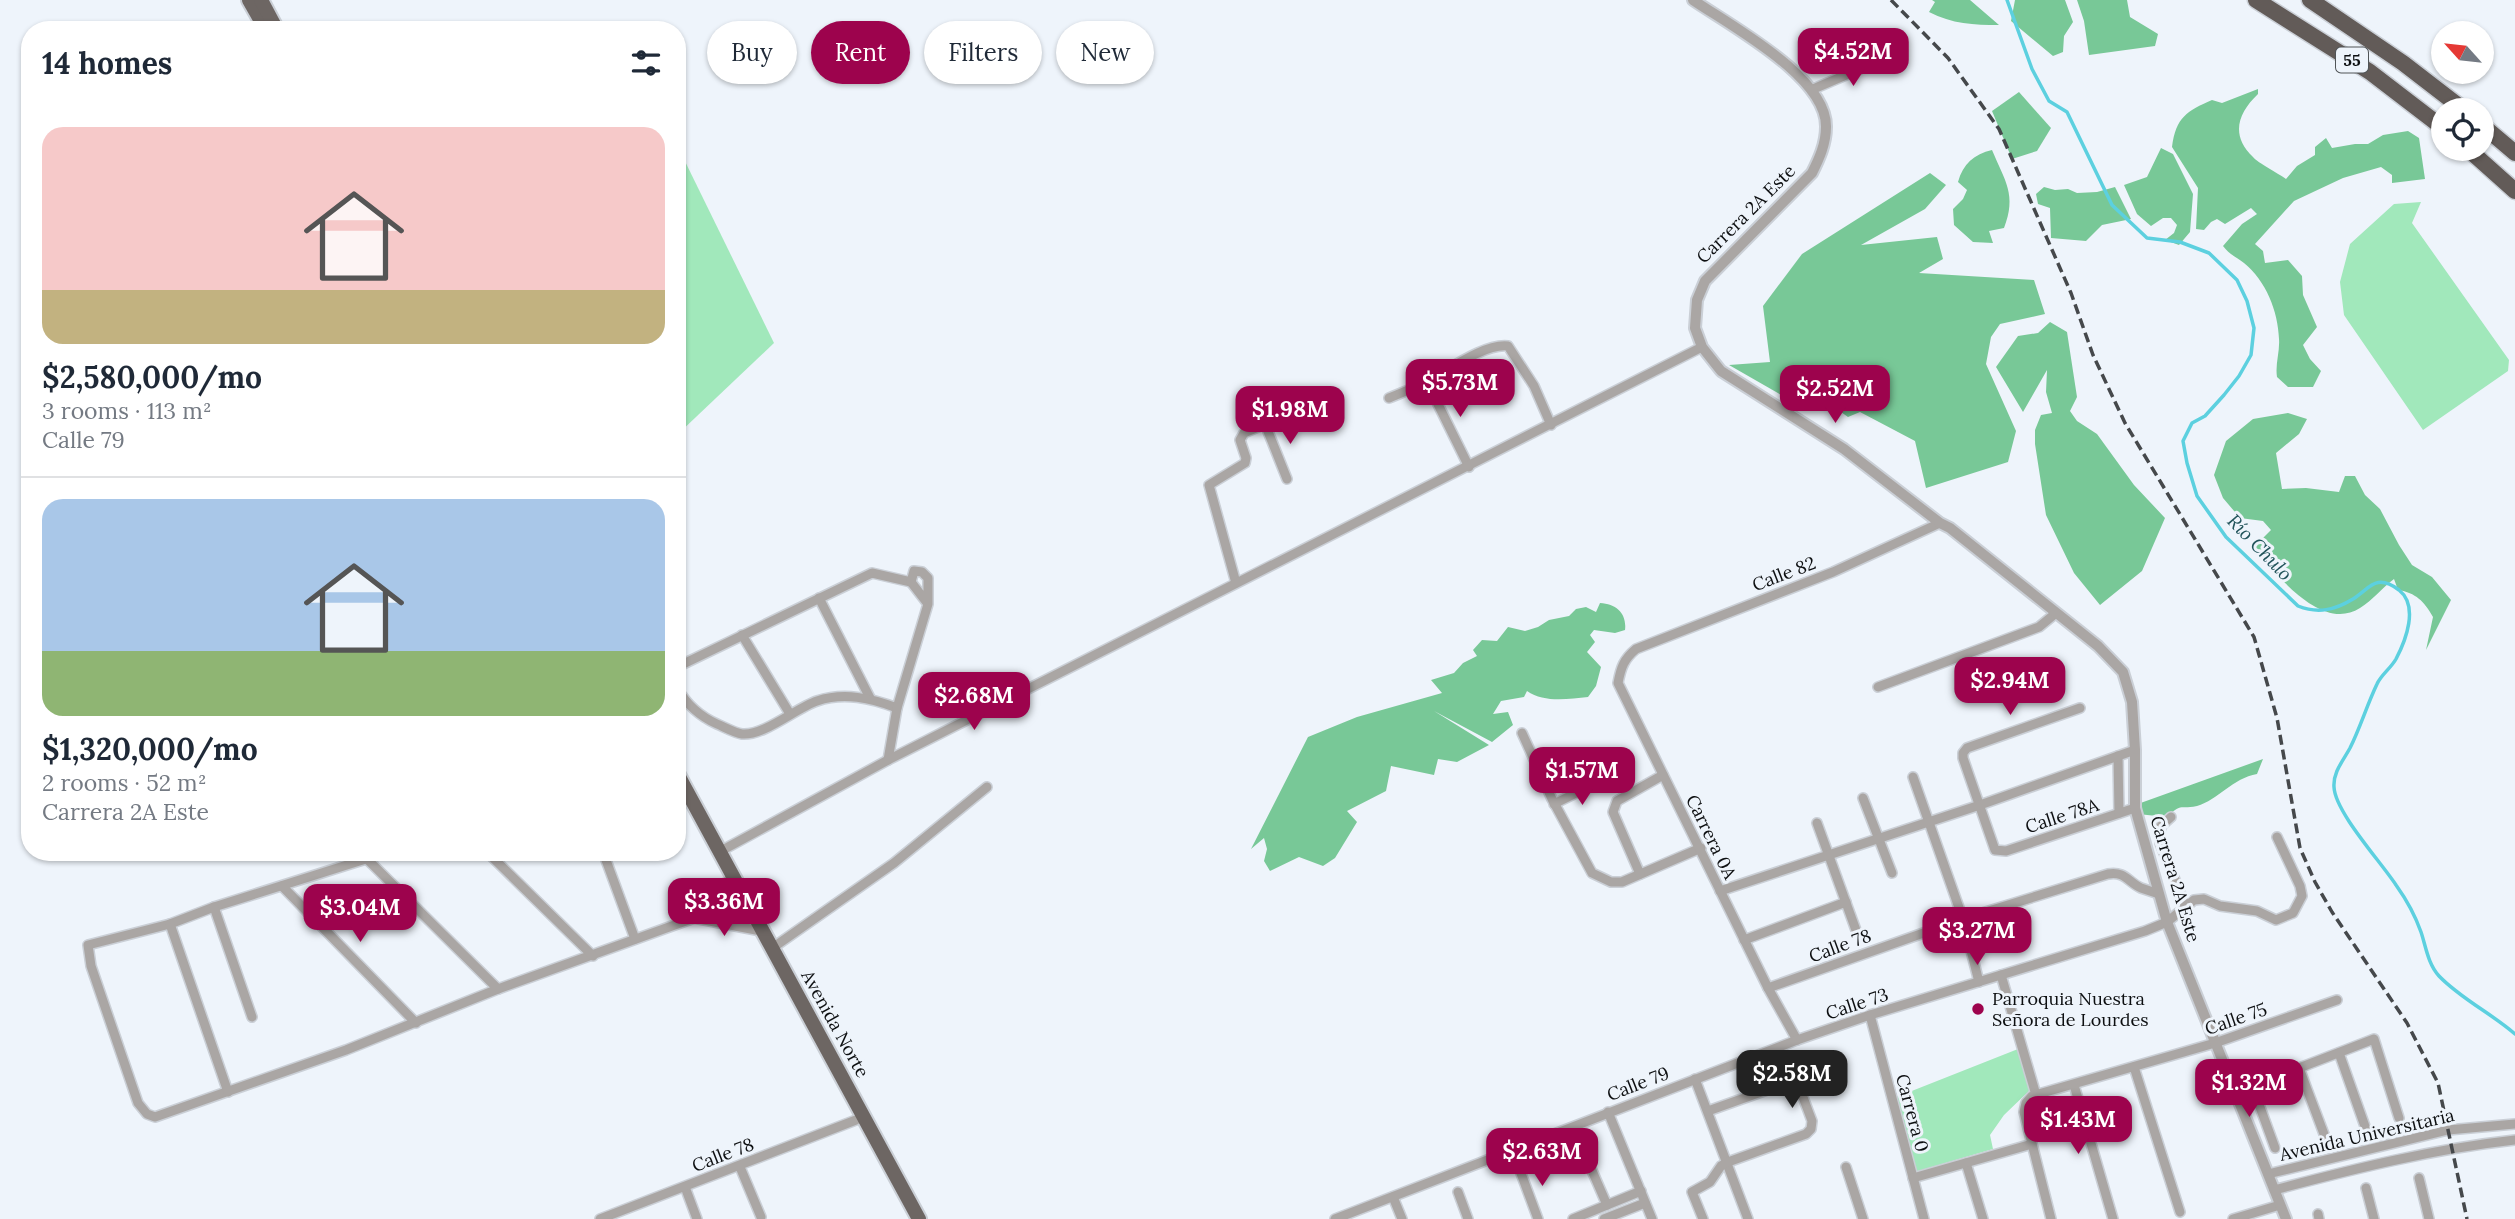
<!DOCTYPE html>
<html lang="en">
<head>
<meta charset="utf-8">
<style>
  :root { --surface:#fff; --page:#f6f6f7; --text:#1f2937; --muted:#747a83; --line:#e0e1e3; --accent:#9d034d }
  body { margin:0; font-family:Lora,serif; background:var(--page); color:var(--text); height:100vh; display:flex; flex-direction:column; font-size:26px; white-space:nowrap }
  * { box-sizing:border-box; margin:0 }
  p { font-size:23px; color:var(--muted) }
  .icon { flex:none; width:38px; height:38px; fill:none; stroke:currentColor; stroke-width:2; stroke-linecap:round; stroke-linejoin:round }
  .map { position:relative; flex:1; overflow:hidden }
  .side { position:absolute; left:21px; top:21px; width:665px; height:840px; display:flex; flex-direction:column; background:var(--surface); border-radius:28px; box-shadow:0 2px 5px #0004 }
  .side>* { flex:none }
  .guide { position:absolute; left:707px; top:21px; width:665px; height:63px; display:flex; gap:14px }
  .needle { width:46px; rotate:297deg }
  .buttons { position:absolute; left:2431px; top:21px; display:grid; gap:14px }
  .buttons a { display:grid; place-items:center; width:63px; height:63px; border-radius:50%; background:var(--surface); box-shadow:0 2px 5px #0004; font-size:35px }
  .price { position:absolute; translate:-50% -60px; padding:0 16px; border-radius:14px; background:var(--accent); color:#fff; font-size:23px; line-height:46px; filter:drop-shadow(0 2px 4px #0008) }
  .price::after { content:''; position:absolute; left:50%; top:42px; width:21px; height:16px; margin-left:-10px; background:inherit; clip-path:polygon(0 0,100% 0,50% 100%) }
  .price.current { background:#222; color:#fff }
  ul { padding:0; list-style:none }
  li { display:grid; align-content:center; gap:14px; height:371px; padding:0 21px }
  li+li { border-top:2px solid var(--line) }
  li span { display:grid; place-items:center; height:217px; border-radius:21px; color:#555 }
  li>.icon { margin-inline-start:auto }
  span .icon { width:126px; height:126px; fill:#fffc; stroke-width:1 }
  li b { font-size:30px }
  h2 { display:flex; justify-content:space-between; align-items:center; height:84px; padding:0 21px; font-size:30px }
  .tag { padding:0 24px; border-radius:32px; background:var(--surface); box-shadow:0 2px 5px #0004; font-size:24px; line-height:63px }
  .tag.current { background:var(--accent); color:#fff }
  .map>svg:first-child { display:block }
  .green { fill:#a1e8bb }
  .forest { fill:#78c897 }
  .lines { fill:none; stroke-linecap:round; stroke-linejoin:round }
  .stream { stroke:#5cd0df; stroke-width:3.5 }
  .minor-casing { stroke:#cacfd6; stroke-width:12 }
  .tertiary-casing { stroke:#cacfd6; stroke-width:14 }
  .primary-casing { stroke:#cacfd6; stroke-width:18 }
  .trunk-casing { stroke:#cacfd6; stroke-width:19 }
  .minor { stroke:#aaa6a4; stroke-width:9 }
  .tertiary { stroke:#aaa6a4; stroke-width:10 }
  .primary { stroke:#6d6663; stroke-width:14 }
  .trunk { stroke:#625b58; stroke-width:16 }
  .rail { stroke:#45484b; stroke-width:3.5; stroke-dasharray:10 5; stroke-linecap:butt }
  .poi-dot { fill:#9d034d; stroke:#eef4fb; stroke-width:2.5 }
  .labels { text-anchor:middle; stroke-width:6; stroke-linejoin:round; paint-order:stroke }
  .shield { fill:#eef4fb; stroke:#505457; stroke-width:2 }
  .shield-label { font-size:16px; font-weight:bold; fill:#0d0f11 }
  .street-label { font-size:18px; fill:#0d0f11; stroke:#eef4fb }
  .poi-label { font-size:18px; fill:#0d0f11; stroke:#eef4fb; text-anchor:start }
  .water-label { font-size:19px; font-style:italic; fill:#22545b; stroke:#eef4fb }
</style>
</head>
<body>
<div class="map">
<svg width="2515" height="1219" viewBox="0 0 2515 1219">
  <rect width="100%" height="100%" fill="#eef4fb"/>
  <!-- green -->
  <g class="green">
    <path d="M677 145 774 343 677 435Z"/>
    <path d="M2421 202 2412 223 2509 360 2508 371 2423 430 2344 315 2340 282 2350 244 2394 204Z"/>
    <path d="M2018 1049 2031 1089 2004 1115 1990 1135 1993 1149 1915 1172 1894 1098Z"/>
  </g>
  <!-- forest -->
  <g class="forest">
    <path d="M1932 0H1970L1999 25C1974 25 1952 24 1929 12L1935 2Z"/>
    <path d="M2015 0H2065L2073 22 2064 36 2063 52 2053 56 2011 21Z"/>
    <path d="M2077 0H2127L2130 17 2158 34 2155 46 2089 55 2084 21Z"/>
    <path d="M2258 89V94C2238 113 2230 135 2253 157 2258 163 2278 173 2286 179L2297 166 2315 155V147L2326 138 2332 148 2355 144H2368L2383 135 2408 131 2419 138 2425 179 2392 183V175L2381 167 2343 178 2294 201 2255 244 2263 251 2265 263 2288 260 2302 276 2303 295 2317 327 2303 345 2310 359 2321 371 2313 387H2288L2277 377C2275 364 2280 352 2279 339 2278 311 2266 281 2244 263 2236 257 2229 254 2223 246L2242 224 2257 214 2251 208 2225 224 2217 219 2211 222 2204 230 2196 229 2198 188 2172 147C2176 117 2187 111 2212 100L2222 103Z"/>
    <path d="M2019 92 2051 128 2037 151 2012 159 1992 111Z"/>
    <path d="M2161 148 2173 154 2193 194 2190 232 2179 245 2165 240 2174 233 2177 225 2171 218H2163L2151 226 2137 214 2124 185 2147 177Z"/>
    <path d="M1992 150C2005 181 2017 195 2004 228L1989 231 1993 243 1973 242 1954 225 1953 209 1963 199 1967 190 1958 182C1963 164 1974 154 1992 150Z"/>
    <path d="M1930 173 1946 185 1925 209 1861 245 1937 237 1943 259 1919 273 2034 280 2045 314 2000 324 1991 337 1986 364 2016 431 2008 462 1926 488 1915 441 1860 412 1848 417 1824 400 1795 403 1729 365 1770 362 1763 306 1802 254Z"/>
    <path d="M2044 187 2055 190 2068 189 2077 193 2097 192 2115 187 2131 219 2102 225 2086 241 2051 238 2050 208 2038 204 2036 194Z"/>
    <path d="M2050 322 2067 332 2077 397 2070 411 2077 421 2097 434 2134 485 2165 518 2142 571 2100 605 2074 573 2046 515 2035 444V430L2041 415 2052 413 2046 392 2047 370 2023 412 1996 367 2018 336 2038 333Z"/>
    <path d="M2288 413 2307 419 2299 434 2276 453 2282 489 2306 488 2339 492 2345 476H2355L2365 495 2380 509 2399 545 2412 565 2432 577 2451 600 2426 650 2433 617C2424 601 2416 593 2398 590L2394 579C2382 588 2372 601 2360 608 2321 633 2276 573 2253 548L2271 530 2263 521 2240 518 2223 498 2214 475 2226 441 2253 419Z"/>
    <path d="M1600 603C1617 604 1627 614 1625 630L1615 633 1594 630 1590 635 1595 642 1587 652 1601 667 1596 686 1588 697C1568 699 1544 703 1527 691L1524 697 1501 701 1493 714 1508 712 1513 725 1492 742 1434 711 1489 745 1457 762 1438 759 1434 775 1391 766 1386 791 1347 811 1357 822 1335 858 1323 866 1299 857 1270 871 1264 861 1267 849 1264 838 1251 849 1308 737 1357 717 1442 693 1431 680 1454 673 1463 663 1477 656 1473 650 1482 640 1497 641 1508 627 1525 631 1538 627 1549 620 1569 616 1576 609 1586 607 1596 612Z"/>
    <path d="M2263 759 2257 774C2233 778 2218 800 2197 806 2178 810 2184 802 2166 817L2138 814 2135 805Z"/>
  </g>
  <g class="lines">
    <!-- stream -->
    <path class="stream" d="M2007 0 2032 69 2049 101 2067 112 2112 205 2147 238 2180 242 2209 253 2237 280 2247 301 2254 328 2251 355 2239 376 2224 395 2205 416 2192 423 2183 441 2187 463 2197 496 2226 537 2298 606C2318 614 2335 610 2353 599 2370 588 2376 573 2399 590 2419 606 2406 640 2396 659 2391 668 2381 675 2377 684 2367 705 2360 728 2350 748 2343 761 2333 772 2334 787 2335 812 2381 862 2396 885 2406 899 2415 915 2421 932 2426 947 2428 964 2439 976 2461 999 2491 1013 2515 1034"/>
    <defs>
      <g id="minor">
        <path d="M1811 90 1883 59"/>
        <path d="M1427 382 1469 467"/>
        <path d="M1389 398C1401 393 1414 388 1426 382 1446 372 1484 343 1508 346L1534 386 1551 425"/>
        <path d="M1265 424 1287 479"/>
        <path d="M1236 583 1209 485 1245 463 1246 458 1240 440 1244 433 1291 413"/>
        <path d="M819 598 870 698"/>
        <path d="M742 635 790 714"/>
        <path d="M677 667 872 573 911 582"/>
        <path d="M1878 687 2039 627 2056 613"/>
        <path d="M677 688C687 705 699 716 717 724 724 727 735 733 742 734 764 736 796 708 817 701 844 692 871 698 897 708"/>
        <path d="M2080 708 1967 748 1963 753V758L1995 850 2006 851 2135 808"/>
        <path d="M1522 733 1552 799 1592 873 1611 882H1622L1701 848"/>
        <path d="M2118 756 2119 813"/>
        <path d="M888 760 897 708 928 604V578L922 572 914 571 911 582 928 604"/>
        <path d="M1913 777 1963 919 1979 982"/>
        <path d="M1863 798 1892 873"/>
        <path d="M1554 804 1596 783"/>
        <path d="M2171 817 2161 826 2160 843 2186 907"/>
        <path d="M1817 823 1857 933"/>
        <path d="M388 852 214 907 170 924 88 945 91 966 138 1103 147 1114 155 1117 346 1050 498 989 694 918 717 897 732 874"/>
        <path d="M487 852 593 956"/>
        <path d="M603 852 635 939"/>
        <path d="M719 852 888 760 1702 347"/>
        <path d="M367 859 498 989"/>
        <path d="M1640 874 1613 812 1617 801 1663 775"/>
        <path d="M282 886 416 1023"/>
        <path d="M1720 891 1980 805 2135 750"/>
        <path d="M214 907 252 1017"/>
        <path d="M694 918 761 931"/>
        <path d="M170 924 228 1092"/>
        <path d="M1744 940 1846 902"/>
        <path d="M771 949 894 863 987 787"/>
        <path d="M2001 975 2036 1095"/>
        <path d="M1768 988 1963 919 2108 874C2125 871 2128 882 2141 888 2147 890 2153 892 2159 894"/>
        <path d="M1870 1015 1924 1219"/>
        <path d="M1797 1040 1768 988 1618 683C1621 667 1624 659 1636 649L1833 572 1940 523"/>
        <path d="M2339 1053 2367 1132"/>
        <path d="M2134 1067 2180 1212"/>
        <path d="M2299 1068 2327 1142"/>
        <path d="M1695 1079 1748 1219"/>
        <path d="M2250 1080 2275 1148"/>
        <path d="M2074 1085 2113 1219"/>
        <path d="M2232 1086 2299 1068 2374 1039 2399 1118"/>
        <path d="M1608 1112 1652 1219"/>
        <path d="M1580 1143 1607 1205"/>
        <path d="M1966 1163 1983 1219"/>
        <path d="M740 1167 761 1217"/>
        <path d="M1846 1167 1863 1219"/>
        <path d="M1519 1168 1538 1219"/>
        <path d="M2268 1174 2448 1130 2515 1124"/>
        <path d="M1913 1178 2032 1144"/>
        <path d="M2419 1178 2429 1219"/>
        <path d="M685 1187 697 1219"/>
        <path d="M2366 1188 2374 1219"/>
        <path d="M2274 1190C2353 1169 2433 1149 2515 1140"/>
        <path d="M1458 1192 1468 1219"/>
        <path d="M1393 1197 1402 1219"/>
        <path d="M2318 1214 2319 1219"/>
        <path d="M600 1219 856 1120"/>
        <path d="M1335 1219 1797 1040 1870 1015 2145 931 2167 922 2194 900 2204 899 2220 906 2257 911 2276 920 2293 913 2302 896 2300 886 2277 837"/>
        <path d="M1573 1219 1641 1191"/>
        <path d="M1604 1219 1645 1203"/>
        <path d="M1703 1219 1692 1192 1710 1182 1721 1166 1728 1162 1806 1134 1811 1129 1812 1121 1798 1084 1792 1081 1708 1111"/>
        <path d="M2051 1219 2024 1112 2026 1103 2032 1096 2215 1043 2337 1000"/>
        <path d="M2233 1219 2280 1205"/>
      </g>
      <path id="tertiary" d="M1693 0C1731 26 1827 77 1826 127 1826 144 1819 159 1812 173L1705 281 1697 300 1695 328 1702 347 1721 371 1844 449 1940 523 1950 528 2098 646 2123 672 2132 702 2135 750V808L2167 922 2286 1219"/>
      <g id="primary">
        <path d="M249 0 266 30"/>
        <path d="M261 0 277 30"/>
        <path d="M677 773 919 1219"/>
      </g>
      <g id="trunk">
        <path d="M2256 0 2370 72 2443 128"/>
        <path d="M2310 0 2403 63 2464 110"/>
        <path d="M2482 125 2515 153"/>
        <path d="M2468 149 2515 191"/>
      </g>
    </defs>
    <!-- minor casing -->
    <use href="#minor" class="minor-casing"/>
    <!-- tertiary casing -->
    <use href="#tertiary" class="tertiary-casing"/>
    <!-- primary casing -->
    <use href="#primary" class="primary-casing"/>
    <!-- trunk casing -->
    <use href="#trunk" class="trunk-casing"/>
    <!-- minor -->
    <use href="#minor" class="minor"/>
    <!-- tertiary -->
    <use href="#tertiary" class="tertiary"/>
    <!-- primary -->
    <use href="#primary" class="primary"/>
    <!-- trunk -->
    <use href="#trunk" class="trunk"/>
    <!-- rail -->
    <path class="rail" d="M1891 0 1948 58 1999 129 2071 293 2093 355 2125 423 2254 637 2277 718 2300 848 2315 882 2332 912 2407 1023 2438 1083 2467 1219"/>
  </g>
  <!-- markers -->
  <circle class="poi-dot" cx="1978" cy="1009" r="7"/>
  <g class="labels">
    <!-- shield labels -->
    <rect class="shield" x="2336" y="47.5" width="32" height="25" rx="5"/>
    <g class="shield-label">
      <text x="2352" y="66">55</text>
    </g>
    <!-- street labels -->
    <g class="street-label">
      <text transform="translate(1746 214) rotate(-45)" y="6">Carrera 2A Este</text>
      <text transform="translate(1784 574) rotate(-21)" y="6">Calle 82</text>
      <text transform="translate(2062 816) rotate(-18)" y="6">Calle 78A</text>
      <text transform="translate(1711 837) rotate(64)" y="6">Carrera 0A</text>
      <text transform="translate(2175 879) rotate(73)" y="6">Carrera 2A Este</text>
      <text transform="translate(1840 946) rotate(-20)" y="6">Calle 78</text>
      <text transform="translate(1857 1004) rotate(-18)" y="6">Calle 73</text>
      <text transform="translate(2236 1019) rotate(-19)" y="6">Calle 75</text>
      <text transform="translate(835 1024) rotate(61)" y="6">Avenida Norte</text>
      <text transform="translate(1638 1084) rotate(-21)" y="6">Calle 79</text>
      <text transform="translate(1912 1113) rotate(75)" y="6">Carrera 0</text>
      <text transform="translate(2367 1135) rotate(-13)" y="6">Avenida Universitaria</text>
      <text transform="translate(723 1155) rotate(-21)" y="6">Calle 78</text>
    </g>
    <!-- poi labels -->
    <g class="poi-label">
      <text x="1992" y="1005">Parroquia Nuestra<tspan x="1992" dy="21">Señora de Lourdes</tspan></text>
    </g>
    <!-- water labels -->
    <g class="water-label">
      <text transform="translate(2260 547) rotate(46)" y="7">Río Chulo</text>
    </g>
  </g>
</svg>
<div class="buttons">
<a><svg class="needle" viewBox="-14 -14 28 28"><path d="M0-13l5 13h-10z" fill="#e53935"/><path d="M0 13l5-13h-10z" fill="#747a83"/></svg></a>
<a><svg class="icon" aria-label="locate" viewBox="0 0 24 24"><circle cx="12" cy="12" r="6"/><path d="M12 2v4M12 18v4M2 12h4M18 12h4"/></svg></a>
</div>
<b class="price" style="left:1853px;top:88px">$4.52M</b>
<b class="price" style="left:1460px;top:419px">$5.73M</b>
<b class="price" style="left:1835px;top:425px">$2.52M</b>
<b class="price" style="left:1290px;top:446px">$1.98M</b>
<b class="price" style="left:2010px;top:717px">$2.94M</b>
<b class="price" style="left:974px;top:732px">$2.68M</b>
<b class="price" style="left:1582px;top:807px">$1.57M</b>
<b class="price" style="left:724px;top:938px">$3.36M</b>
<b class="price" style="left:360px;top:944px">$3.04M</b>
<b class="price" style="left:1977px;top:967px">$3.27M</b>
<b class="price current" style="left:1792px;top:1110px">$2.58M</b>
<b class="price" style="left:2249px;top:1119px">$1.32M</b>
<b class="price" style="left:2078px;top:1156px">$1.43M</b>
<b class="price" style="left:1542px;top:1188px">$2.63M</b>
<div class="guide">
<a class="tag">Buy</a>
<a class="tag current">Rent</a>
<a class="tag">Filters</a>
<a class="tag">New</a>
</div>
<section class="side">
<h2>14 homes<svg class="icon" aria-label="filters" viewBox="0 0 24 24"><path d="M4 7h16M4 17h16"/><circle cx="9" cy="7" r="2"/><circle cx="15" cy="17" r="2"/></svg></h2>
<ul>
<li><span style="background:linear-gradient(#f6c9c9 75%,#c2b280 0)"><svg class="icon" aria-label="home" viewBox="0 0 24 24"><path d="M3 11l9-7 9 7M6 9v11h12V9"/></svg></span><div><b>$2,580,000/mo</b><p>3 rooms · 113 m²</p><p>Calle 79</p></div></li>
<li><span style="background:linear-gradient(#a9c7e8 70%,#8fb573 0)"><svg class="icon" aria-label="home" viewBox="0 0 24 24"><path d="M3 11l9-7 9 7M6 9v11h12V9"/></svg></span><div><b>$1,320,000/mo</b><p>2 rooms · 52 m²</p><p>Carrera 2A Este</p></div></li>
</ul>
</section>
</div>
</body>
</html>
